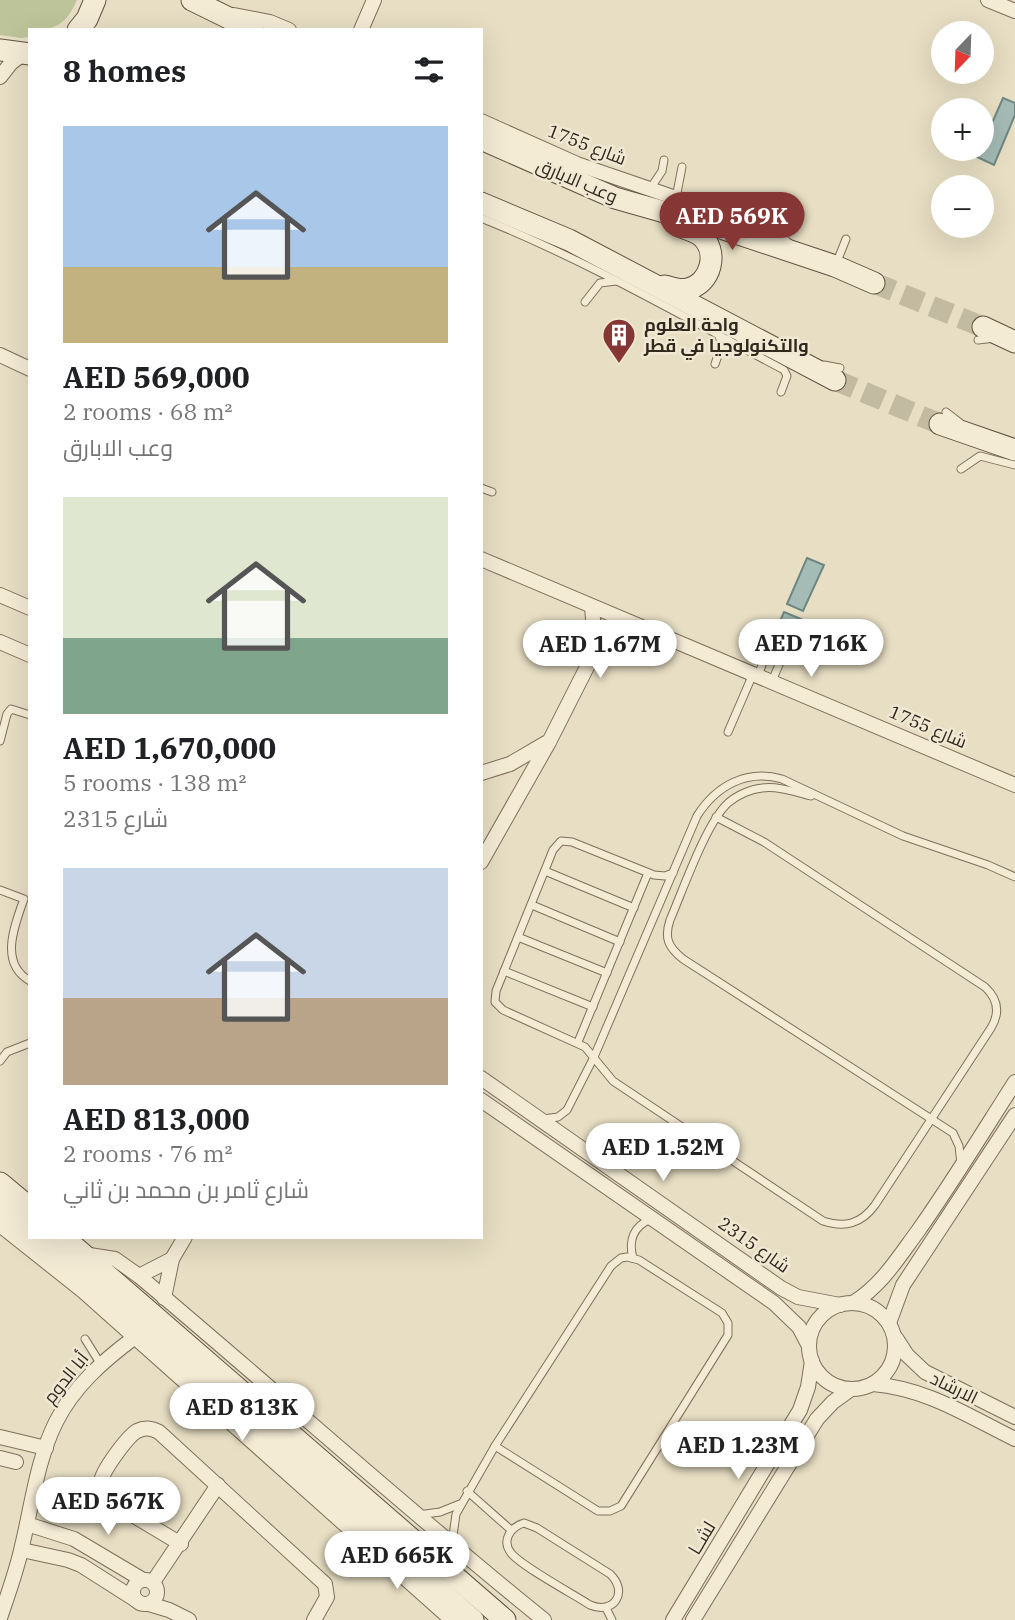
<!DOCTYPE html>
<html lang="en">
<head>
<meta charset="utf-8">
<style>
  :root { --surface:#fff; --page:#f2f2f2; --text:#202124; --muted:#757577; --accent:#863634 }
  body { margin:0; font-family:"IBM Plex Serif",Cairo,serif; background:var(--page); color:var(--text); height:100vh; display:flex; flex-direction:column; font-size:26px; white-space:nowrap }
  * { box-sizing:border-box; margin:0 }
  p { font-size:23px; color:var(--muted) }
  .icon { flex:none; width:38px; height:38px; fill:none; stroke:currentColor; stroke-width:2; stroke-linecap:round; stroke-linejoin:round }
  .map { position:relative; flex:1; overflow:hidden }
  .drawer { position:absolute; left:28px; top:28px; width:455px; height:1211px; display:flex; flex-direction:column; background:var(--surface); border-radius:0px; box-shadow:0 7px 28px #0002 }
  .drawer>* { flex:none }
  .needle { width:46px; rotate:203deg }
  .fabs { position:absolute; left:931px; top:21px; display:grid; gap:14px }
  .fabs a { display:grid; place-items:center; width:63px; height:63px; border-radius:50%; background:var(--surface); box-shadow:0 7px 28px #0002; font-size:35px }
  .price { position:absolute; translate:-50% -60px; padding:0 16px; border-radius:24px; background:#fff; color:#222; font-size:23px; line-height:46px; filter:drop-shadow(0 2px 4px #0008) }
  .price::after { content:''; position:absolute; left:50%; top:42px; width:21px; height:16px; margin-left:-10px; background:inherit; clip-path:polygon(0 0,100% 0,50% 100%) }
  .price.selected { background:var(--accent); color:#fff }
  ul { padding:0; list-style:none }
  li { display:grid; align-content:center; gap:14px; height:371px; padding:0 35px }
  li span { display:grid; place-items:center; height:217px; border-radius:0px; color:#555 }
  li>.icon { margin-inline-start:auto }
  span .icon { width:126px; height:126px; fill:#fffc; stroke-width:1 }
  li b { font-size:30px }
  h2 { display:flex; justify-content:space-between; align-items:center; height:84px; padding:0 35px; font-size:30px }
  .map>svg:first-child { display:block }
  .green { fill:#bdc499 }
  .water { fill:#a5bbb5; stroke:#6d8882; stroke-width:2 }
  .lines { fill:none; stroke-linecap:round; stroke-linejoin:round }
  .secondary-tunnel { stroke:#c3baa2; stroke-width:21; stroke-dasharray:21 10; stroke-linecap:butt }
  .lane-casing { stroke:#7f705c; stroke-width:9 }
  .street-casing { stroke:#7f705c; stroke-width:16 }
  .secondary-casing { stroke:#615240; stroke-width:23 }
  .lane { stroke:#f4ebd5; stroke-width:7 }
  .street { stroke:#f4ebd5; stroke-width:14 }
  .secondary { stroke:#f4ebd5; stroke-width:21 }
  .labels { text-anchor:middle; stroke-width:5; stroke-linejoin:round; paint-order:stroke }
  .street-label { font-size:18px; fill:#31281e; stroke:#f0e8d2 }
  .poi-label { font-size:18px; font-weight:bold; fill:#31281e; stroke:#f0e8d2; text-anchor:start }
</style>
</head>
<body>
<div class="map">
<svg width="1015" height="1620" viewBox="0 0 1015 1620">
  <rect width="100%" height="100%" fill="#e7dec3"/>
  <!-- green -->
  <path class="green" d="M0 0H77C66 25 55 30 30 30V37L21 38 0 35Z"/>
  <!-- water -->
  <g class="water">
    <path d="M1003 98 1015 103V115L994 165 977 157Z"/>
    <path d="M807 558 824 565 803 611 787 604Z"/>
    <path d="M784 612 801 619 789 646 772 639Z"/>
  </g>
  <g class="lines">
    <!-- secondary-tunnel -->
    <g class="secondary-tunnel">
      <path d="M874 283 983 327"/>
      <path d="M835 380 940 424"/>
    </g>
    <defs>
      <g id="lane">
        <path d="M650 189 662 171 664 160"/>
        <path d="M676 198 682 167"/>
        <path d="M481 218C586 260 684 317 784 370L787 376 781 392"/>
        <path d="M836 264 846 239"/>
        <path d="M585 302 600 283 616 281"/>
        <path d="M978 340 995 338"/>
        <path d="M715 364 722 344 718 334"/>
        <path d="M824 365 840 368"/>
        <path d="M946 412 959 422"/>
        <path d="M961 469 980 456 1015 465"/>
        <path d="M481 488 492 492"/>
        <path d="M758 676 766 654"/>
        <path d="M772 681 781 660"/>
        <path d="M728 732 753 674"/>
        <path d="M0 741 7 714 11 709 30 715"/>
        <path d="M811 796C795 792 778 786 762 788 751 789 737 795 728 803 706 823 683 890 670 920 664 938 668 947 683 959L953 1133 959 1146 961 1164"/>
        <path d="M545 871 634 908"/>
        <path d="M673 873 665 876 654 875 572 842 561 841 553 850 496 991 495 1002 503 1010 585 1047 613 1081 823 1221C845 1228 861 1224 875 1205L991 1028C1000 1013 998 999 985 987L764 842 716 817"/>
        <path d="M0 890 24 899C13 929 0 964 30 981"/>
        <path d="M532 905 620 942"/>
        <path d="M518 937 607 973"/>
        <path d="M504 971 593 1007"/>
        <path d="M578 1042 648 873"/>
        <path d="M0 1061 7 1052 30 1043"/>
        <path d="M543 1119 558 1117 567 1110 594 1057 697 816C716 786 746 769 782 779L903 836 988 865 1015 877"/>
        <path d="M627 1257 639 1260 722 1313 728 1323V1335L621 1506 610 1511H598L495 1446 611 1266 621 1258Z"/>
        <path d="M633 1258C628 1240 634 1226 651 1219"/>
        <path d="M85 1339 100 1363"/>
        <path d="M467 1491 511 1530"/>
        <path d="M418 1515 440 1512 460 1504"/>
        <path d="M524 1523 537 1528 610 1574C629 1592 614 1615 590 1605 573 1594 521 1566 511 1553 501 1540 511 1527 524 1523Z"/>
        <path d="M452 1543 456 1514 495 1446"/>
        <path d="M606 1608 612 1620"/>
      </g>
      <g id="street">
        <path d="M988 0 1015 11"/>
        <path d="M234 15 270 22 289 30"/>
        <path d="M361 30 374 0"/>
        <path d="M0 77 11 63 23 54"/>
        <path d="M481 121 577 164 766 229 791 249"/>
        <path d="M0 355 30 369"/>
        <path d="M481 559 1015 785"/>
        <path d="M0 595 30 608"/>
        <path d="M0 642 30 655"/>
        <path d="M481 773 510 764 546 743"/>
        <path d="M481 862 549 742 590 661 595 643 592 607"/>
        <path d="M481 1078 781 1288 798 1297 840 1305"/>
        <path d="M481 1100 774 1303 799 1327 809 1346"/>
        <path d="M0 1225 83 1291 452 1620"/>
        <path d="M83 1254 115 1259 139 1276C275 1390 406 1509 544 1620"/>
        <path d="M139 1276 172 1259"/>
        <path d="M164 1298 172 1259 185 1237"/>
        <circle cx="852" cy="1346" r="43"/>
        <path d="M853 1303C882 1285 898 1258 918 1231 952 1183 983 1132 1015 1082"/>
        <path d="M889 1323 903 1285 1015 1115"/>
        <path d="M896 1338 907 1355 925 1372 1015 1417"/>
        <path d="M873 1384C928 1389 966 1415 1015 1439"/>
        <path d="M0 1437 46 1448"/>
        <path d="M0 1458 16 1462"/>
        <path d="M27 1524 74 1539 143 1580"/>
        <path d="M181 1544 111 1502C105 1497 100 1491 101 1482 102 1471 127 1437 137 1431 145 1427 151 1428 159 1432L325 1584 327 1597 314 1620"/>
        <path d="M22 1550 68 1560 81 1565 136 1600"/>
        <circle cx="145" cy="1592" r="12"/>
        <path d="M153 1582 218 1485"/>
        <path d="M149 1604 169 1610 189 1620"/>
        <path d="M0 1618C8 1594 17 1570 22 1546 32 1505 37 1460 56 1422 74 1386 103 1361 135 1337"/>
        <path d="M673 1620 800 1410 808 1387 812 1361"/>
        <path d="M693 1620 817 1419 833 1402 851 1389"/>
      </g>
      <g id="secondary">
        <path d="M192 0 253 30"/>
        <path d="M78 30 87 19 95 0"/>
        <path d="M0 50 30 54"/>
        <path d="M481 139 615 198 724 229 835 266 874 283"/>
        <path d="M481 203 569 240 835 380"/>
        <path d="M665 286C672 288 680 291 687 289 711 285 720 250 700 235 694 231 686 229 679 226"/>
        <path d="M983 327 1015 342"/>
        <path d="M940 424 1015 450"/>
        <path d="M0 1183 30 1208"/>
        <path d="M0 1206 30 1231"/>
        <path d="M37 1237 146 1329 473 1620"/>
        <path d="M63 1237 505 1620"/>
      </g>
    </defs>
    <!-- lane casing -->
    <use href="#lane" class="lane-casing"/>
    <!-- street casing -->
    <use href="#street" class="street-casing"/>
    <!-- secondary casing -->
    <use href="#secondary" class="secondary-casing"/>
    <!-- lane -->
    <use href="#lane" class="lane"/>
    <!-- street -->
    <use href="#street" class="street"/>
    <!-- secondary -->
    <use href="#secondary" class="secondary"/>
  </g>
  <!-- icons -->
  <defs>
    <symbol id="building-pin" viewBox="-11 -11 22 30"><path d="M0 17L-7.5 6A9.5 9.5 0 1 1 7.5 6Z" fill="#863634" stroke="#f0e8d2"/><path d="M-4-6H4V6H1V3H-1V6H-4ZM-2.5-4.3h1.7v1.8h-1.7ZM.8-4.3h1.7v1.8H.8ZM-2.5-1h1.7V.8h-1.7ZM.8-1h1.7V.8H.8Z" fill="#fff"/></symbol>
  </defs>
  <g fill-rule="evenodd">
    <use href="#building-pin" x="600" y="316" width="38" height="52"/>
  </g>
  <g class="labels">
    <!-- street labels -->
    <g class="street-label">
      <text transform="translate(587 145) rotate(21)" y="6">شارع 1755</text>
      <text transform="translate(577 181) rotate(23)" y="6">وعب الابارق</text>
      <text transform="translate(928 727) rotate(23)" y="6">شارع 1755</text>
      <text transform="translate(754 1245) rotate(35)" y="6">شارع 2315</text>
      <text transform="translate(66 1378) rotate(-51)" y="6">أبا الدوم</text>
      <text transform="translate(954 1388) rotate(26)" y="6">الارشاد</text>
      <text transform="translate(702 1538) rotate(-59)" y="6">لشــا</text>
    </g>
    <!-- poi labels -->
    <g class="poi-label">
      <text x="644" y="331">واحة العلوم<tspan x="644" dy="21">والتكنولوجيا في قطر</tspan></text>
    </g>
  </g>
</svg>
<div class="fabs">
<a><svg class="needle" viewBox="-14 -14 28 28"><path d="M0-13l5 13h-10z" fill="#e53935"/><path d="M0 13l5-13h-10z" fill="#757577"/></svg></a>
<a>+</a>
<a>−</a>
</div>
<b class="price selected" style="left:732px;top:252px">AED 569K</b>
<b class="price" style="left:811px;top:679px">AED 716K</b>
<b class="price" style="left:600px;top:680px">AED 1.67M</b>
<b class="price" style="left:663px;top:1183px">AED 1.52M</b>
<b class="price" style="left:242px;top:1443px">AED 813K</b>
<b class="price" style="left:738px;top:1481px">AED 1.23M</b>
<b class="price" style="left:108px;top:1537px">AED 567K</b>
<b class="price" style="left:397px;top:1591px">AED 665K</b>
<section class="drawer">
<h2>8 homes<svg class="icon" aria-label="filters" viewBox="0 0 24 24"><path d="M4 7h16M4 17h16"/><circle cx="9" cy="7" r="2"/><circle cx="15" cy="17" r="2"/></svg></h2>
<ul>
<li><span style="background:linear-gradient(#a9c7e8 65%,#c2b280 0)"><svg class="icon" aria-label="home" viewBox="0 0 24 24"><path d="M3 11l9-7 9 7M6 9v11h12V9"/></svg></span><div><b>AED 569,000</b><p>2 rooms · 68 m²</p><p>وعب الابارق</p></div></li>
<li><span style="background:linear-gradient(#dfe7d0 65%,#7fa58c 0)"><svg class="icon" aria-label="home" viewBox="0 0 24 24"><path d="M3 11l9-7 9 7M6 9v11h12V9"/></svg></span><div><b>AED 1,670,000</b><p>5 rooms · 138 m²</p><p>شارع 2315</p></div></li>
<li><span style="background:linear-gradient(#c9d6e8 60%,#b9a48a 0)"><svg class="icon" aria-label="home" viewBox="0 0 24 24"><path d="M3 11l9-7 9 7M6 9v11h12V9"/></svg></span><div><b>AED 813,000</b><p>2 rooms · 76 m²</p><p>شارع ثامر بن محمد بن ثاني</p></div></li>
</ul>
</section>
</div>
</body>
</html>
